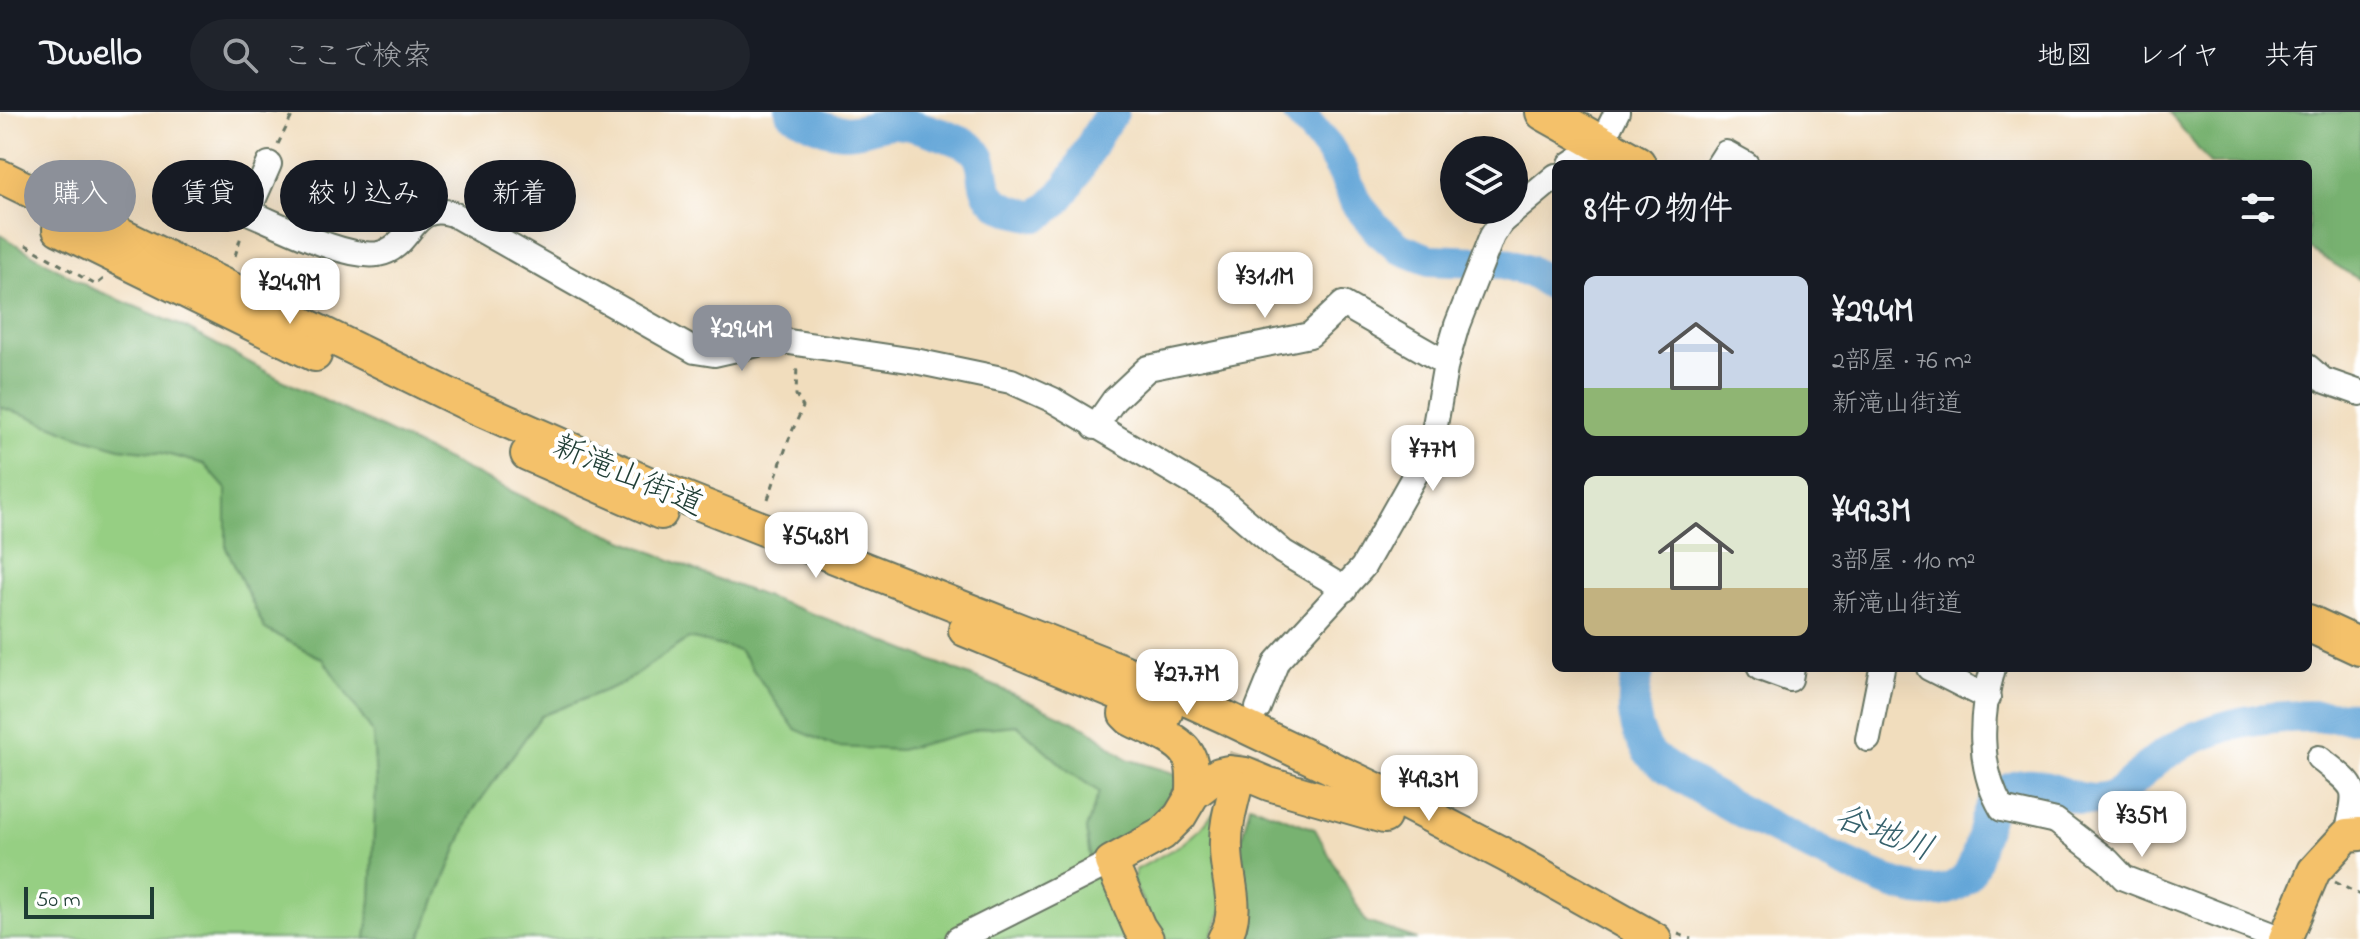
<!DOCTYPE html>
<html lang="ja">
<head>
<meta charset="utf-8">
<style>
  :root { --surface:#171b24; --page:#20242c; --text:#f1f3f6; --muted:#9ea1a6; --line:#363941; --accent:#8c9099 }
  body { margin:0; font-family:"Indie Flower","Klee One",sans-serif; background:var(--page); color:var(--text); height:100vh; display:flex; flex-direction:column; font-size:30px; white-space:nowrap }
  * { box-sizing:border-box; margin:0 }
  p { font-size:26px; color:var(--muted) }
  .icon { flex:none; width:44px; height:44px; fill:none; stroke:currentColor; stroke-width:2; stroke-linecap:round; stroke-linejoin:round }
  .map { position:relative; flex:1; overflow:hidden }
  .panel { position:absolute; left:1552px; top:48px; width:760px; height:512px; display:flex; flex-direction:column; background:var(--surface); border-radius:12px; box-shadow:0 8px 32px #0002 }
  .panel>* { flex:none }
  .top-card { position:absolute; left:24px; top:48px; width:760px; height:72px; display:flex; gap:16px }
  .fabs { position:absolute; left:1440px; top:24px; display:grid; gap:16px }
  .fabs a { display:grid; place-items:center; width:88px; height:88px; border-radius:50%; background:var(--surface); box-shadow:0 8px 32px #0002; font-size:40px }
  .scale { position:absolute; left:24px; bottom:20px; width:130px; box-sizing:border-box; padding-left:8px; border:4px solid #1f3d34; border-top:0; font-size:22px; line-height:28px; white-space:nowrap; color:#1f3d34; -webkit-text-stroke:6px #fff; paint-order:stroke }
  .price { position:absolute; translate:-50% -68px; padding:0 18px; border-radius:16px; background:#fff; color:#222; font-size:26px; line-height:52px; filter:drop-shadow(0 2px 4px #0008) }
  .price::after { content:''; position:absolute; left:50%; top:48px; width:24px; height:18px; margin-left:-12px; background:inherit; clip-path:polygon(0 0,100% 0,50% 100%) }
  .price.active { background:var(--accent); color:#fff }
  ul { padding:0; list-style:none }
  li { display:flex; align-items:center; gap:24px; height:200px; padding:0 32px }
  li span { display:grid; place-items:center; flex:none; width:224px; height:160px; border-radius:12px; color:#555 }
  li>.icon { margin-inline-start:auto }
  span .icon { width:96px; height:96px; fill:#fffc; stroke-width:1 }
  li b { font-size:34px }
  h2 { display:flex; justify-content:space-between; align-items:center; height:96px; padding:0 32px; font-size:34px }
  .chip { padding:0 28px; border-radius:36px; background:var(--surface); box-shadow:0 8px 32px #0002; font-size:28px; line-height:72px }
  .chip.active { background:var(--accent); color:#fff }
  header { display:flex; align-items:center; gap:48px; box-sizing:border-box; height:112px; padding:0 40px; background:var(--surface); border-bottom:2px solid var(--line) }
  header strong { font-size:38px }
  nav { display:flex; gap:44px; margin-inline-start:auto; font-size:28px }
  .search { width:560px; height:72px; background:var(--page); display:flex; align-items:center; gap:20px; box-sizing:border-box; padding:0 28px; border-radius:44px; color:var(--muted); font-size:30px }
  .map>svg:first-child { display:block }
  .green { fill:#96cf83; stroke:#5a865c; stroke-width:2 }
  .forest { fill:#78b271; stroke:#4c7852; stroke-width:2 }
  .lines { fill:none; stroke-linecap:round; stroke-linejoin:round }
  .river { stroke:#63a6d8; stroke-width:32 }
  .major-tunnel { stroke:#c7bda2; stroke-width:32; stroke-dasharray:32 16; stroke-linecap:butt }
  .minor-casing { stroke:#687564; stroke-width:28 }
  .major-casing { stroke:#687564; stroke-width:36 }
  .highway-casing { stroke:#687564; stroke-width:40 }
  .path { stroke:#687564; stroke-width:3; stroke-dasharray:6 6; stroke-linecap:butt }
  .minor { stroke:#fff; stroke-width:24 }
  .major { stroke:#f4c16a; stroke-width:32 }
  .highway { stroke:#f4c16a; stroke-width:36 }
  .labels { text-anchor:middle; stroke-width:8; stroke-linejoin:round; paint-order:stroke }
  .street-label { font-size:32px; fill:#1f3d34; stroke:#fff }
  .water-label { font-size:34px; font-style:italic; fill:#37626d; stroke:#fff }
</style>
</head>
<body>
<header>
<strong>Dwello</strong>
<div class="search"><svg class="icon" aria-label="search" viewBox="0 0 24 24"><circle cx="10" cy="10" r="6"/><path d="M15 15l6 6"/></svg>ここで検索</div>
<nav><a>地図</a><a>レイヤ</a><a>共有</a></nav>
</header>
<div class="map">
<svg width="2360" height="827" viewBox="0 0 2360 827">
  <rect width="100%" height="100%" fill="#fff"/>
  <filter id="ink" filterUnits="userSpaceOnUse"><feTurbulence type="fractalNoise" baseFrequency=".0125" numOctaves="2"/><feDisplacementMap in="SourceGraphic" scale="16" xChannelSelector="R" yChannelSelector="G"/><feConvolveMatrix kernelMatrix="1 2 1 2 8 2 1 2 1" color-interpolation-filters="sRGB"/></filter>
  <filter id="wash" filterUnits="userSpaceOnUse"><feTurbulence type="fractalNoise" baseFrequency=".006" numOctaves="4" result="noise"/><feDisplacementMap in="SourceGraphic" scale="32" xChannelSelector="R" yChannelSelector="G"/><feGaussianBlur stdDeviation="1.8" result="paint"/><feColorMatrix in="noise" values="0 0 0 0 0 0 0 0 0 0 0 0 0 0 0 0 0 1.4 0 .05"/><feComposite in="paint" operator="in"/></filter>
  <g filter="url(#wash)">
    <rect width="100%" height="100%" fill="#f1ddbd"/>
    <!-- green -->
    <g class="green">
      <path d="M0 295 28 303 75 323 120 336 162 341 204 352 226 376V436L265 517 323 547 373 621 376 671 371 788 366 827H0Z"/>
      <path d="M689 526 739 538 795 617 984 616 1017 613 1070 660 1100 680 1086 717 1090 745 1127 827H420L472 700 541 604 623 571Z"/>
      <path d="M1220 693 1223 796 1211 827H1162L1132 769 1136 758 1182 732 1200 717Z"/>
    </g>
    <!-- forest -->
    <g class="forest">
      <path d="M2169 0H2360V168L2308 136V52H2210Z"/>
      <path d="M0 123 89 175 186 216 278 266 538 392 709 464 838 511 995 574 1087 616 1127 647 1177 662C1177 669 1179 680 1176 687 1163 719 1120 733 1090 746L1086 717 1099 680 1070 660 1017 613 984 616 900 638 836 635 795 617 739 538 689 526 623 571 541 604 472 700 420 827H366L371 788 376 671 373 621 323 547 265 517 226 436V377L204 352 162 341 120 336 75 323 28 304 0 295Z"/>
      <path d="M1250 693 1315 717 1366 810 1417 827H1236L1239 737Z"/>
    </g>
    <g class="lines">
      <!-- river -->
      <g class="river">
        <path d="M791 0C812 11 830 23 854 19 868 18 882 10 896 11 914 12 944 23 961 30 993 43 976 69 992 86 1003 98 1021 101 1036 104 1074 86 1086 30 1113 0"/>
        <path d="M1298 0 1328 35 1343 60 1356 91 1378 118 1399 136 1429 148 1504 151 1531 160 1556 175"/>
        <path d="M1639 556C1631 584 1631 612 1647 638 1663 665 1859 761 1897 773 1911 777 1929 782 1944 778 1992 767 1971 702 2005 680 2038 658 2069 694 2104 687 2128 682 2142 656 2162 644 2225 602 2287 603 2360 605"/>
      </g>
    </g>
  </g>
  <g filter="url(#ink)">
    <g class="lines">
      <!-- major-tunnel -->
      <path class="major-tunnel" d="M1236 674 1256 606"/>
      <defs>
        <g id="minor">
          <path d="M269 52 248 100C281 113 344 147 378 142 413 136 410 88 453 102L695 239 714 242 776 228 915 249 1011 269 1053 288 1222 388 1283 440 1345 477"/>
          <path d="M1571 52 1601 32 1617 0"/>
          <path d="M1719 52 1726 41 1746 52"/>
          <path d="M2308 255 2323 268 2360 281"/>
          <path d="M1095 315 1114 288 1148 256 1310 223 1343 192 1446 251"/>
          <path d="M1760 556 1790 567 1792 556"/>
          <path d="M1929 556 1988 586"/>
          <path d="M1993 556C1980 602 1977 655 2002 697L2056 709 2108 749 2124 766 2282 827"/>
          <path d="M1258 596 1277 549 1363 455 1420 354 1433 325 1446 251 1457 213 1492 124 1501 110 1556 64"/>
          <path d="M1868 627 1882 556"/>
          <path d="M2319 646C2359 679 2358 671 2347 723"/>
          <path d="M958 827 1111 750"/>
        </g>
        <g id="major">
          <path d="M0 64 470 293 657 375 1121 558 1225 605 1405 691 1507 744 1655 827"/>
          <path d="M59 117 315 243"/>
          <path d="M527 342 661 401"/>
          <path d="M965 518 1166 601"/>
          <path d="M1125 602 1130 607C1148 617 1186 627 1191 650 1194 660 1193 672 1193 682"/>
          <path d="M1147 827 1139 815 1111 750 1162 722 1180 704 1193 682 1219 662 1228 660 1245 662 1269 672 1384 705"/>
          <path d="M1224 827C1242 798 1226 768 1226 736 1225 715 1231 694 1236 674"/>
          <path d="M2285 827 2314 759 2347 723 2360 722"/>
        </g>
        <g id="highway">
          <path d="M1544 0 1637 52"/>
          <path d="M2308 511 2360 535"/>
        </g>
      </defs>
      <!-- minor casing -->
      <use href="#minor" class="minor-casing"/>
      <!-- major casing -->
      <use href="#major" class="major-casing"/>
      <!-- highway casing -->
      <use href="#highway" class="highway-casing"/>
      <!-- path -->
      <g class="path">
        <path d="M261 0 289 2"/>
        <path d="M278 32 294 0"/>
        <path d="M26 133 96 173 106 165"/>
        <path d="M235 144 242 121"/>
        <path d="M768 387 790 324 803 295 796 283 797 252"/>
        <path d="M2335 770 2360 783"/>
        <path d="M1678 822 1691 827"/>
      </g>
      <!-- minor -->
      <use href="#minor" class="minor"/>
      <!-- major -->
      <use href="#major" class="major"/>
      <!-- highway -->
      <use href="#highway" class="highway"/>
    </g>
  </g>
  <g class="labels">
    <!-- street labels -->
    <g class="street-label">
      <text transform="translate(629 362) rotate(23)" y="11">新滝山街道</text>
    </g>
    <!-- water labels -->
    <g class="water-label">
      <text transform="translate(1885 719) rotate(21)" y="12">谷地川</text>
    </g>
  </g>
</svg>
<div class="fabs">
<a><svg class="icon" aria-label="layers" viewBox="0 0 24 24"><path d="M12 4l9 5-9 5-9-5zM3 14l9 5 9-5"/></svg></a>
</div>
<div class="scale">50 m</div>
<b class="price" style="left:1265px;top:208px">¥31.1M</b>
<b class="price" style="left:290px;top:214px">¥24.9M</b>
<b class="price active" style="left:742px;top:261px">¥29.4M</b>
<b class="price" style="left:1433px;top:381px">¥77M</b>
<b class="price" style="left:816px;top:468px">¥54.8M</b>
<b class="price" style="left:1187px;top:605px">¥27.7M</b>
<b class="price" style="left:1429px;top:711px">¥49.3M</b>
<b class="price" style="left:2142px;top:747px">¥35M</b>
<div class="top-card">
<a class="chip active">購入</a>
<a class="chip">賃貸</a>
<a class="chip">絞り込み</a>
<a class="chip">新着</a>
</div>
<section class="panel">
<h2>8件の物件<svg class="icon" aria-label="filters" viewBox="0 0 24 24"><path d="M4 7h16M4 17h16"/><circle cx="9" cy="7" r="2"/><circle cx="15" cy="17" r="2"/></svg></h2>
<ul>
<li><span style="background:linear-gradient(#c9d6e8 70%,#8fb573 0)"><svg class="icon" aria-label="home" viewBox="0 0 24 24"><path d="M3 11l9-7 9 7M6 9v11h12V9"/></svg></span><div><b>¥29.4M</b><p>2部屋 · 76 m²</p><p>新滝山街道</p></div></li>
<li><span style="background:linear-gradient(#dfe7d0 70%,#c2b280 0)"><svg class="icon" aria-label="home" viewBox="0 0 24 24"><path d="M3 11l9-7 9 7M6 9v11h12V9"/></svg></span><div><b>¥49.3M</b><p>3部屋 · 110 m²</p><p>新滝山街道</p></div></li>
</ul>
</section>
</div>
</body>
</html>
